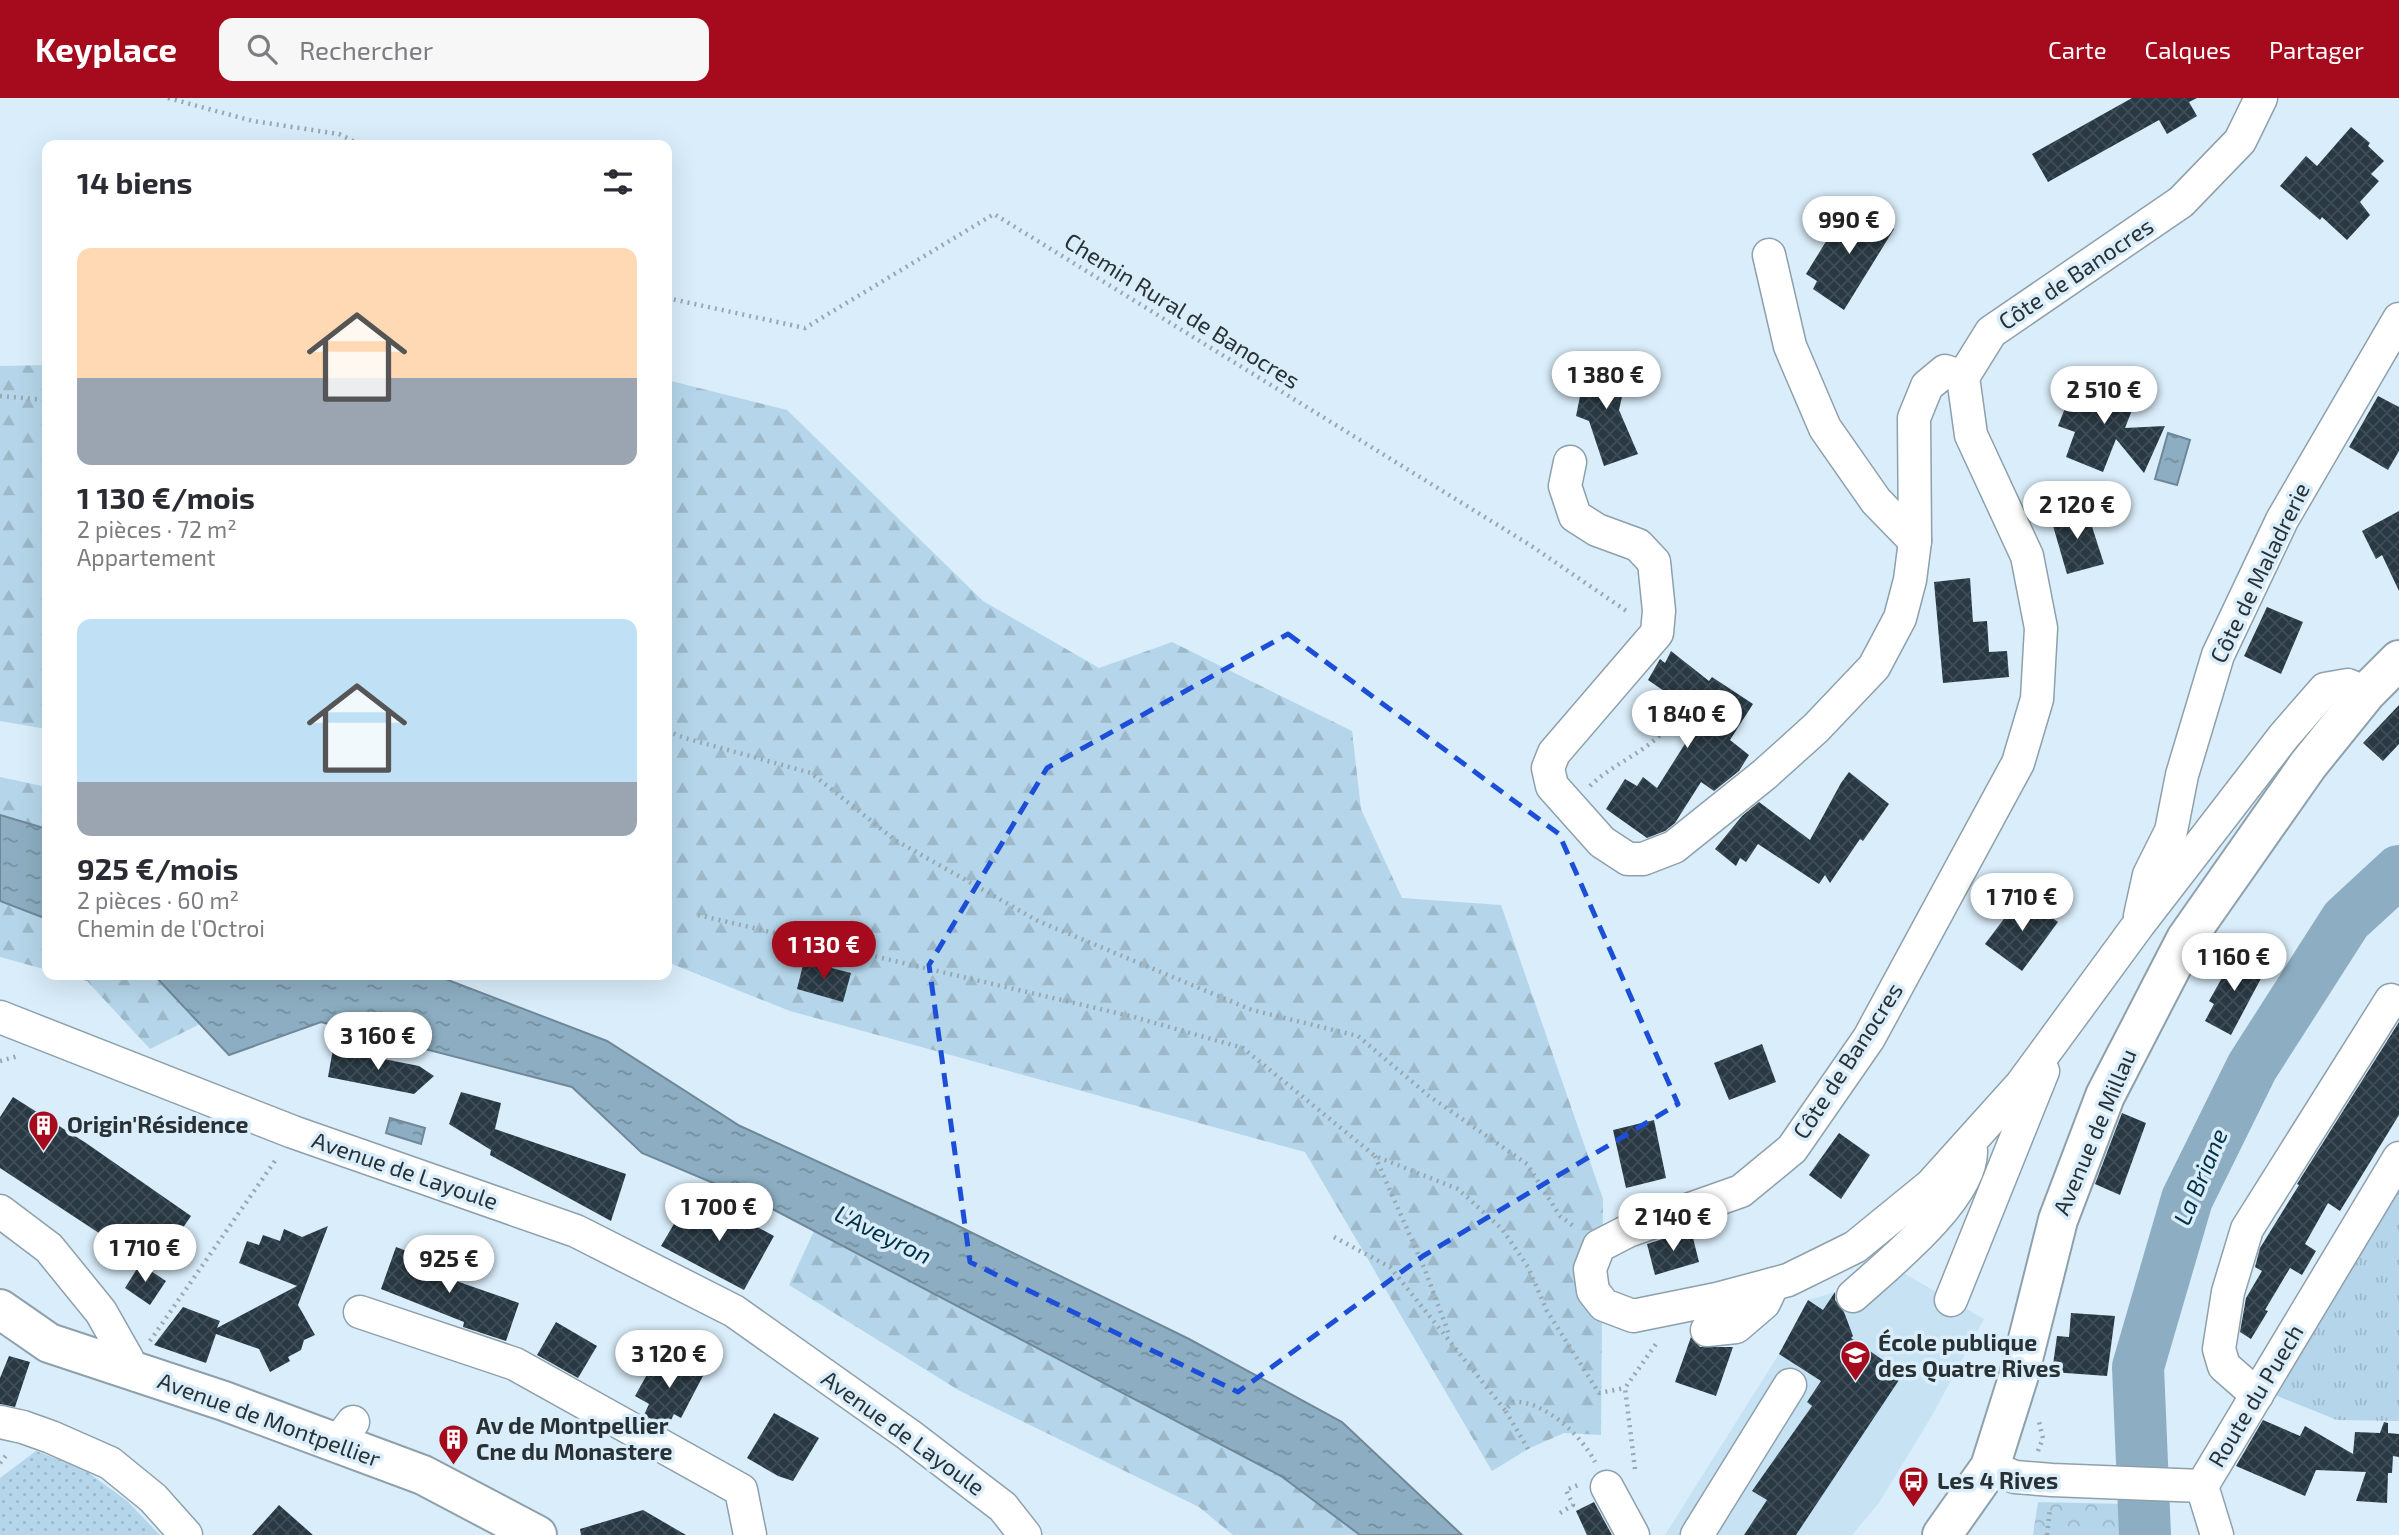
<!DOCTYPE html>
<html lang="fr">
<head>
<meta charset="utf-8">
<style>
  :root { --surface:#fff; --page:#f7f7f7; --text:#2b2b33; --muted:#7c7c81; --accent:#a50b1d }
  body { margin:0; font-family:"Exo 2",sans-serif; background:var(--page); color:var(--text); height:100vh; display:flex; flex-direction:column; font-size:26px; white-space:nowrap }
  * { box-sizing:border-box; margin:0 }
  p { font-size:23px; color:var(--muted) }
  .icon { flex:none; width:38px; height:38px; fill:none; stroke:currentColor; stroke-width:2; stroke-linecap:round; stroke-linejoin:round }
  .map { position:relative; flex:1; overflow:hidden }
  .drawer { position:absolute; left:42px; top:42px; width:630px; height:840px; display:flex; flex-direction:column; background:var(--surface); border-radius:14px; box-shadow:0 7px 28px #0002 }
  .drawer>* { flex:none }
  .price { position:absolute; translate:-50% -60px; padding:0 16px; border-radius:24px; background:#fff; color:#222; font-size:23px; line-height:46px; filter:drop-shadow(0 2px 4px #0008) }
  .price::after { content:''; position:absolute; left:50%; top:42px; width:21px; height:16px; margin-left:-10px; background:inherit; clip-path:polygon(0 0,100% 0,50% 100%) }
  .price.on { background:var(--accent); color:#fff }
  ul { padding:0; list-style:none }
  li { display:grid; align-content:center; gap:14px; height:371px; padding:0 35px }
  li span { display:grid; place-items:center; height:217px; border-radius:14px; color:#555 }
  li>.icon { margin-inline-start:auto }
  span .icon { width:126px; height:126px; fill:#fffc; stroke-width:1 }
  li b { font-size:30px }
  h2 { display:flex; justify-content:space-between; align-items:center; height:84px; padding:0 35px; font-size:30px }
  header { display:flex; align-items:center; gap:42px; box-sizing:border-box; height:98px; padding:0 35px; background:var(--accent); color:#fff }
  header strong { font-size:33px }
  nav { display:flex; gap:38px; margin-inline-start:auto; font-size:24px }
  .search { width:490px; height:63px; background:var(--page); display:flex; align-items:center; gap:18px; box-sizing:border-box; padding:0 24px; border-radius:14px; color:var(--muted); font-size:26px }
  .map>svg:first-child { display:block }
  .built { fill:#c6e2f3 }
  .grass { fill:url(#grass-tufts) }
  .forest { fill:url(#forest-firs) }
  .park { fill:url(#park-crowns) }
  .garden { fill:url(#garden-dots) }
  .water { fill:url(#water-ripples); stroke:#6f8898; stroke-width:2 }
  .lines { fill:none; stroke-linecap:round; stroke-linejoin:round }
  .river { stroke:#8daec2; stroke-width:52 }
  .building { fill:url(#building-cross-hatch) }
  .minor-casing { stroke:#8da0ab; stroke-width:35 }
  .major-casing { stroke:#8da0ab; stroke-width:42 }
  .path { stroke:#98a8b1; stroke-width:4.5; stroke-dasharray:2 5; stroke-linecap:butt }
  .minor { stroke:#fff; stroke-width:32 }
  .major { stroke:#fff; stroke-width:38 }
  .marked { fill:none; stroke:#1d4ed8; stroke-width:5; stroke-dasharray:14 9; stroke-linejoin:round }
  .labels { text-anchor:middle; stroke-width:7; stroke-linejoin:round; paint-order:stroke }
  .street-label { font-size:23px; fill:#293135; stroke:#d9edfa }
  .poi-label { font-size:23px; font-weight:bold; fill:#293135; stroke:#d9edfa; text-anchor:start }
  .water-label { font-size:24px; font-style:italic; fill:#003045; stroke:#d9edfa }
</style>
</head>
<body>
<header>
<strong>Keyplace</strong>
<div class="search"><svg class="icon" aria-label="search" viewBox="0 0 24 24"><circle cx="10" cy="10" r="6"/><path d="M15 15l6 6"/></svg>Rechercher</div>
<nav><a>Carte</a><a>Calques</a><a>Partager</a></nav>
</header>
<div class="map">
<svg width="2399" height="1437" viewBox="0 0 2399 1437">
  <defs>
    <pattern id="grass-tufts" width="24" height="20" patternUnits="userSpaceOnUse" patternTransform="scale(1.75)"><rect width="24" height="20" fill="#b5d6ea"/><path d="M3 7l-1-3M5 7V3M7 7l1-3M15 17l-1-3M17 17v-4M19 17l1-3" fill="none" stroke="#9cb8c9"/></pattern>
    <pattern id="forest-firs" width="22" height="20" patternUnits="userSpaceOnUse" patternTransform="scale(1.75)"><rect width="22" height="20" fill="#b5d6ea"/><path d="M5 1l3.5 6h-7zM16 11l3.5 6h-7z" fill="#9cb8c9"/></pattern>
    <pattern id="park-crowns" width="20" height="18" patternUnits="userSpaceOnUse" patternTransform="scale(1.75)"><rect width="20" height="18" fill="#b5d6ea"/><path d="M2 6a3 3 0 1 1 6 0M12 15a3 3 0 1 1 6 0" fill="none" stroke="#9cb8c9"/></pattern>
    <pattern id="garden-dots" width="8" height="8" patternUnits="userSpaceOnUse" patternTransform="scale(1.75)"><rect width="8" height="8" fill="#b5d6ea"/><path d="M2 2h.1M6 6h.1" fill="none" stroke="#9cb8c9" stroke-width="1.8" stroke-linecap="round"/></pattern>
    <pattern id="water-ripples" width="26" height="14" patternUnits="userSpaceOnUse" patternTransform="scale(1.75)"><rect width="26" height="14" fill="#8daec2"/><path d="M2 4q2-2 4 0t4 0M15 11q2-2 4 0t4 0" fill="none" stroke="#738e9e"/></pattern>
    <pattern id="building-cross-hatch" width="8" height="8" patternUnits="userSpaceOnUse" patternTransform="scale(1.75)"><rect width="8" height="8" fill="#293943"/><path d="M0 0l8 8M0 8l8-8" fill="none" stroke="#404d56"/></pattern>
  </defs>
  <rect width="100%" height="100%" fill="#d9edfa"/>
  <!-- built -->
  <path class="built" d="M1903 1175 1984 1221 1934 1314 1879 1405 1852 1437H1665L1779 1256 1808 1202Z"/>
  <!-- grass -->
  <path class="grass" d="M2399 1089V1323L2337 1322 2270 1295Z"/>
  <!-- forest -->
  <g class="forest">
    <path d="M47 267V631L0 623V268Z"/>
    <path d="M667 282 787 312 983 503 1099 570 1172 544 1352 633 1361 711 1402 800 1501 807 1603 1101 1601 1337 1564 1335 1528 1351 1492 1373 1305 1054 790 913 667 864Z"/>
    <path d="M0 679 47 689V872L0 859Z"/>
    <path d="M64 877H298L150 951 87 883Z"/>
    <path d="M814 1133 1281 1378 1360 1437H1233L1199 1409 960 1293 789 1187Z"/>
  </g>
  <!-- park -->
  <path class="park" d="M2038 1404 2124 1406 2134 1437H2033Z"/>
  <!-- garden -->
  <path class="garden" d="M36 1353 82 1370 127 1403 160 1437H0V1380Z"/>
  <!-- water -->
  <g class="water">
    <path d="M2168 335 2190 342 2177 387 2155 381Z"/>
    <path d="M0 717 47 731V821L0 803Z"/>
    <path d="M154 877H435L607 943 740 1028 950 1124 1189 1241 1342 1324 1462 1437H1360L1281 1378 763 1106 642 1055 572 989 321 924 229 957Z"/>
    <path d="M390 1020 425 1030 421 1046 386 1035Z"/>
  </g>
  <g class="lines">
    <!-- river -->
    <path class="river" d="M2145 1437 2138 1269 2187 1101 2252 969 2346 822 2399 773"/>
  </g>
  <!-- building -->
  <g class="building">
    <path d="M2132 0H2197L2189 4 2197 18 2167 36 2159 22 2048 84 2032 56Z"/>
    <path d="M2351 29 2370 45 2368 48 2384 63 2371 76 2379 83 2360 104 2370 117 2347 142 2322 119 2320 122 2280 88 2306 58 2317 68Z"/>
    <path d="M1865 110 1894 131 1844 212 1813 191 1817 183 1806 176 1846 111 1859 119Z"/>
    <path d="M1587 264 1628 272 1619 312 1638 356 1604 368 1589 323 1576 318Z"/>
    <path d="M2080 272 2098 279 2121 302 2134 307 2125 330 2165 328 2144 375 2116 341 2103 374 2066 359 2075 334 2058 328Z"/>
    <path d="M2378 298 2399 309V353L2388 372 2349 349Z"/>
    <path d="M2086 410 2104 466 2067 476 2051 421Z"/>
    <path d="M2399 413V493L2382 457 2376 461 2362 433Z"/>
    <path d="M1970 480 1973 524 1987 523 1989 554 2007 553 2009 579 1943 585 1934 484Z"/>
    <path d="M2267 509 2303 524 2281 576 2244 558Z"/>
    <path d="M1671 553 1709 583 1712 579 1753 606 1730 642 1749 657 1739 673 1714 693 1701 684 1675 725 1665 733 1647 740 1606 711 1625 681 1637 688 1643 679 1657 690 1702 619 1648 582 1660 561 1665 565Z"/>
    <path d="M2399 607V646L2383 663 2363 645Z"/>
    <path d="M1849 674 1889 706 1863 743 1860 741 1830 785 1825 777 1819 786 1758 746 1746 764 1740 760 1736 768 1715 751 1742 718 1759 704 1810 742 1841 685Z"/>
    <path d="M2022 797 2058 824 2022 873 1985 846Z"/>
    <path d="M2236 855 2266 871 2231 937 2205 923 2214 906 2209 903Z"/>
    <path d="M804 863 851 875 843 904 797 891Z"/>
    <path d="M2399 924V1017L2340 1113 2328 1105 2305 1146 2316 1153 2302 1177 2290 1170 2265 1212 2268 1213 2251 1241 2240 1234 2246 1200 2262 1173 2255 1169 2260 1150 2299 1087 2297 1086Z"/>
    <path d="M1762 946 1776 984 1729 1002 1714 965Z"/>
    <path d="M333 951 419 968 434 978 414 996 328 979Z"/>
    <path d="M461 994 501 1005 495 1031 626 1076 611 1123 490 1057 491 1052 449 1026Z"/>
    <path d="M13 999 86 1045 191 1118 158 1166 107 1130 102 1137 0 1070V1019Z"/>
    <path d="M2122 1015 2146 1025 2120 1097 2095 1086Z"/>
    <path d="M1654 1022 1666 1080 1626 1090 1613 1032Z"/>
    <path d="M1839 1035 1870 1057 1841 1101 1809 1077Z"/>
    <path d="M707 1102 774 1138 744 1192 661 1148 681 1114 696 1120Z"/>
    <path d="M328 1128 298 1207 315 1237 304 1242 301 1252 288 1259 290 1263 270 1274 259 1251 216 1236 206 1265 154 1247 183 1209 220 1223 217 1230 297 1188 239 1165 247 1143 259 1147 263 1137 280 1143 284 1131 302 1139Z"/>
    <path d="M1691 1132 1699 1164 1655 1177 1647 1146Z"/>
    <path d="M396 1149 440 1165 436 1176 519 1205 506 1243 463 1229 464 1224 381 1191Z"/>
    <path d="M140 1166 166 1183 150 1207 125 1190Z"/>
    <path d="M1835 1194V1202L1844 1214 1853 1238 1851 1240 1903 1276 1796 1437H1744L1767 1402 1752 1393 1812 1308 1807 1304 1821 1283 1779 1256 1808 1202 1823 1212Z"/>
    <path d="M2071 1215 2115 1218 2107 1278 2052 1274 2057 1238 2069 1239Z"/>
    <path d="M556 1224 597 1248 578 1280 537 1257Z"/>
    <path d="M1691 1239 1700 1249H1733L1716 1298 1675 1284Z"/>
    <path d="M9 1258 30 1264 15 1309 0 1306V1280Z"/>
    <path d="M678 1258 705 1274 681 1320 674 1316 667 1330 644 1317 649 1306 635 1298 654 1264 669 1272Z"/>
    <path d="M774 1315 819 1340 793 1383 778 1378 747 1360Z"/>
    <path d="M2263 1322 2300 1338 2305 1328 2353 1356 2355 1334 2380 1335 2384 1324 2388 1325V1335L2399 1336V1359L2393 1358 2392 1375H2388L2387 1405 2356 1403 2366 1374 2316 1372 2305 1398 2236 1368Z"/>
    <path d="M1594 1404 1612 1437H1587L1576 1413Z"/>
    <path d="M279 1407 313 1437H252Z"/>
    <path d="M643 1412 686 1437H581L580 1431Z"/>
  </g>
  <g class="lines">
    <defs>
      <g id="minor">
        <path d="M2261 0 2240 43 2181 104 1991 234 1963 279 1971 337 2027 458 2041 530 2037 601 2018 665 1869 940 1792 1051 1741 1093 1628 1133 1599 1148 1590 1171 1593 1193 1604 1207 1633 1218 1717 1201 1788 1182 1855 1149 1931 1087 2021 987 2139 826 2284 638 2325 591 2348 587 2366 595"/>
        <path d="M1769 157 1790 248 1825 330 1876 403 1915 443"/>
        <path d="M1570 364 1565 388 1575 418 1597 432 1638 447 1654 464 1659 513 1657 535 1554 655 1548 670 1552 688 1602 744 1628 761H1643L1674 749 1765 676 1816 630 1874 569 1900 520 1910 482 1915 443 1914 320 1927 288 1945 273 1963 279"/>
        <path d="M2140 818 2149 777 2171 733 2182 677 2218 557 2282 422 2399 221"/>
        <path d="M0 919 293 1034 576 1133 734 1213 909 1337 1003 1409 1025 1437"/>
        <path d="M0 1113 49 1150 101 1214 127 1260 131 1273"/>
        <path d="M1853 1198C1886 1168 1972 1100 1971 1053"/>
        <path d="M1951 1202 2043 973"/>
        <path d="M360 1214 515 1266 741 1392 750 1437"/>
        <path d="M1707 1232 1736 1229 1764 1205 1773 1186"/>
        <path d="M2257 1297 2224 1268 2219 1251 2228 1194 2247 1131 2391 902"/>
        <path d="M0 1324 23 1329 51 1339 110 1365 153 1400 186 1437"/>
        <path d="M337 1345 353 1324"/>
        <path d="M1990 1369 2015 1379 2052 1382 2202 1388"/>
        <path d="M2202 1388 2399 1060"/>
        <path d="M2202 1388 2217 1437"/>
        <path d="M1607 1389 1633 1437"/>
        <path d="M1697 1437 1790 1287"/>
      </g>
      <g id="major">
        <path d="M0 1211 49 1245 224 1303 423 1377 537 1437"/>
        <path d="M1942 1437 1990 1369 2019 1277 2058 1122 2105 998 2186 841 2308 667 2366 595 2399 562"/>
      </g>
    </defs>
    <!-- minor casing -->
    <use href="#minor" class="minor-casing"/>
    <!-- major casing -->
    <use href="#major" class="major-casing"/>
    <!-- path -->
    <g class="path">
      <path d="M168 0 253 23 339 36 361 47"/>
      <path d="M667 200 805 230 994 116 1530 447 1628 514"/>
      <path d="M0 298 47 302"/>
      <path d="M667 633 685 640 811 675 895 742 1038 823 1252 912 1358 938 1429 998 1527 1066 1560 1118 1576 1130"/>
      <path d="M1590 688C1609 669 1637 658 1658 639 1671 627 1681 609 1692 595"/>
      <path d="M698 817 1134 919 1243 950 1375 1058 1458 1091 1502 1131 1528 1169 1547 1213 1599 1295 1625 1290"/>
      <path d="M0 963 18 958"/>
      <path d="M1375 1058 1425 1172 1450 1239"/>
      <path d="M1334 1139 1390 1169 1505 1312"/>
      <path d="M150 1243 277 1060"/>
      <path d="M1528 1351 1505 1312 1513 1304C1544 1302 1582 1338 1595 1364"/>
      <path d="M2038 1353 2043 1340 2039 1324"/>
      <path d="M0 1365 8 1355"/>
      <path d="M1635 1371 1625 1290 1656 1246"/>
      <path d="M1560 1415 1573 1407 1566 1392 1578 1387"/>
      <path d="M2047 1437 2050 1410"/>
    </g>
    <!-- minor -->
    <use href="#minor" class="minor"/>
    <!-- major -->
    <use href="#major" class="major"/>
  </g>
  <!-- marked area -->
  <path class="marked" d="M1288 536 1559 736 1678 1006 1423 1158 1238 1294 970 1164 929 867 1047 670Z"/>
  <!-- icons -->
  <defs>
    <symbol id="building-pin" viewBox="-11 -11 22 30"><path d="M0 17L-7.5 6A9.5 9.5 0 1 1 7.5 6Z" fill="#a50b1d" stroke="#d9edfa"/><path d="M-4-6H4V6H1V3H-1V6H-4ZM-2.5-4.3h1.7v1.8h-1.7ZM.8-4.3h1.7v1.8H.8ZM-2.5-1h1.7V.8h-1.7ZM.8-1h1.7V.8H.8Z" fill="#fff"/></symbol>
    <symbol id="school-pin" viewBox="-11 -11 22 30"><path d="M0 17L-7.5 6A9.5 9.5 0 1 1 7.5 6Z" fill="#a50b1d" stroke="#d9edfa"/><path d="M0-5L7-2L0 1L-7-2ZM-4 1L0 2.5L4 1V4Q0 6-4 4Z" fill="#fff"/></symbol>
    <symbol id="bus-pin" viewBox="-11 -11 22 30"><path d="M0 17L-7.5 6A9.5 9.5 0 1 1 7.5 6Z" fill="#a50b1d" stroke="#d9edfa"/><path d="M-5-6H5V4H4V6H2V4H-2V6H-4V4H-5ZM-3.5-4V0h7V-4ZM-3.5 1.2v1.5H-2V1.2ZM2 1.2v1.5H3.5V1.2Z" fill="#fff"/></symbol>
  </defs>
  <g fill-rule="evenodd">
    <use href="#building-pin" x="26" y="1010" width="35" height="47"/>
    <use href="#school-pin" x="1838" y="1240" width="35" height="47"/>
    <use href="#building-pin" x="436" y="1324" width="35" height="47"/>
    <use href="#bus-pin" x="1896" y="1366" width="35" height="47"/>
  </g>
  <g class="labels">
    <!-- street labels -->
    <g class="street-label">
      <text transform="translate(2076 176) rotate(-34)" y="8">Côte de Banocres</text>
      <text transform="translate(1182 213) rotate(32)" y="8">Chemin Rural de Banocres</text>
      <text transform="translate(2260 475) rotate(-64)" y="8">Côte de Maladrerie</text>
      <text transform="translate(1848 963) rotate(-57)" y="8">Côte de Banocres</text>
      <text transform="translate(2095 1034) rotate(-67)" y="8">Avenue de Millau</text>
      <text transform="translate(405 1073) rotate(19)" y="8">Avenue de Layoule</text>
      <text transform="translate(2256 1298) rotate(-59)" y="8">Route du Puech</text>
      <text transform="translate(269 1322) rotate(20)" y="8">Avenue de Montpellier</text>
      <text transform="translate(903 1335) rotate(36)" y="8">Avenue de Layoule</text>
    </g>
    <!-- poi labels -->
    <g class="poi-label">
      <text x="67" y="1035">Origin'Résidence</text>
      <text x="1878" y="1253">École publique<tspan x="1878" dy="26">des Quatre Rives</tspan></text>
      <text x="476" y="1336">Av de Montpellier<tspan x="476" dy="26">Cne du Monastere</tspan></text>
      <text x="1937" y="1391">Les 4 Rives</text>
    </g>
    <!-- water labels -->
    <g class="water-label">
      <text transform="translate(2201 1079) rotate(-67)" y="8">La Briane</text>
      <text transform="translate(883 1137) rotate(26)" y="8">L'Aveyron</text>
    </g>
  </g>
</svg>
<b class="price" style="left:1849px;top:158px">990 €</b>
<b class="price" style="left:1606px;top:313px">1 380 €</b>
<b class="price" style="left:2104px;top:328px">2 510 €</b>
<b class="price" style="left:2077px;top:443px">2 120 €</b>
<b class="price" style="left:1687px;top:652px">1 840 €</b>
<b class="price" style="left:2022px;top:835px">1 710 €</b>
<b class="price on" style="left:824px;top:883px">1 130 €</b>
<b class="price" style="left:2234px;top:895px">1 160 €</b>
<b class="price" style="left:378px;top:974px">3 160 €</b>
<b class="price" style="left:719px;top:1145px">1 700 €</b>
<b class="price" style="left:1673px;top:1155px">2 140 €</b>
<b class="price" style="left:145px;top:1186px">1 710 €</b>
<b class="price" style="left:449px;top:1197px">925 €</b>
<b class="price" style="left:669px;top:1292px">3 120 €</b>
<section class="drawer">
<h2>14 biens<svg class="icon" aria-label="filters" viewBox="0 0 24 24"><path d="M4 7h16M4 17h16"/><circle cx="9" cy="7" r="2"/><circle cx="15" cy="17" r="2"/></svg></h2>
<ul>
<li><span style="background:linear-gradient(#ffd9b3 60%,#9aa5b1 0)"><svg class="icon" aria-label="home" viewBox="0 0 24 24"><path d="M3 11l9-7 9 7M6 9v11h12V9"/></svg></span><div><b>1 130 €/mois</b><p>2 pièces · 72 m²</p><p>Appartement</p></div></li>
<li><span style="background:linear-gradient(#bfe0f5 75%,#9aa5b1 0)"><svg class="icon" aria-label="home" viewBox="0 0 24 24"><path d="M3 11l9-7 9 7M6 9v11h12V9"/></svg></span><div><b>925 €/mois</b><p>2 pièces · 60 m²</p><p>Chemin de l'Octroi</p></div></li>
</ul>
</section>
</div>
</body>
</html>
